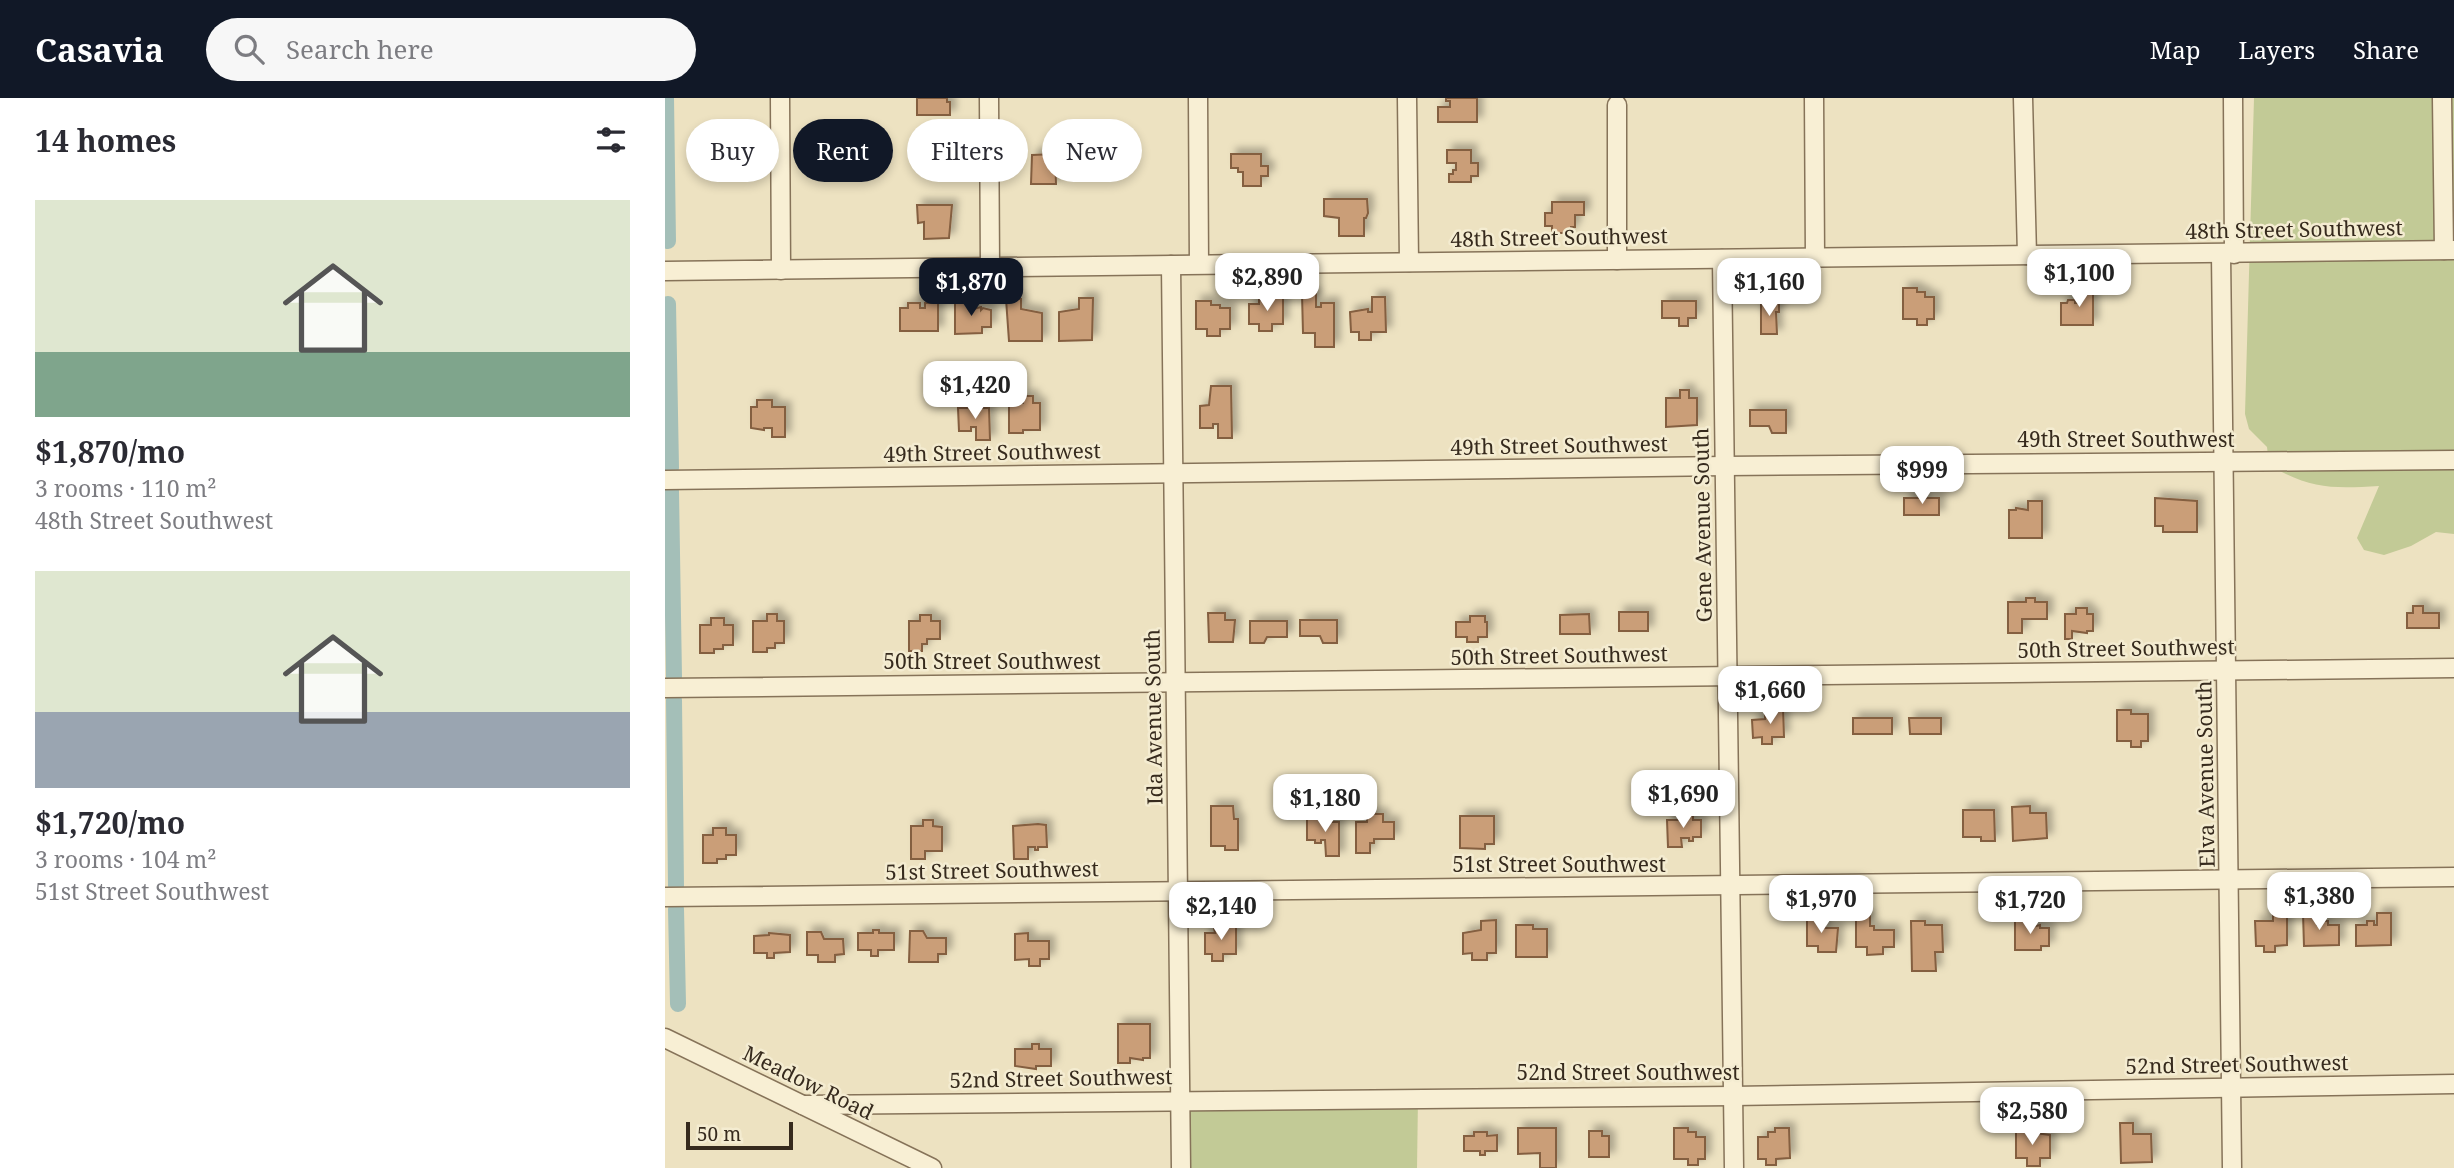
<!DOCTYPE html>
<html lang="en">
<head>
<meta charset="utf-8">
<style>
  :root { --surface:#fff; --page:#f7f7f7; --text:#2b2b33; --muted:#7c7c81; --accent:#111827 }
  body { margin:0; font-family:"Noto Serif",serif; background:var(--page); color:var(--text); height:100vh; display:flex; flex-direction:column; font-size:26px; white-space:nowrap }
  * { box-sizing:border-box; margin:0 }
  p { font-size:23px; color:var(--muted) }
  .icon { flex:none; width:38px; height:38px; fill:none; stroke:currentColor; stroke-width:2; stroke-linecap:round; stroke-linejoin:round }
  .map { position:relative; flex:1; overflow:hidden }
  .drawer { display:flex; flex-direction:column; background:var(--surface); width:665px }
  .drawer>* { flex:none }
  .banner { position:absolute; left:21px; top:21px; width:665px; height:63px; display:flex; gap:14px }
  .scale { position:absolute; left:21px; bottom:18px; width:107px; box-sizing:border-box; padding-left:7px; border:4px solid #362a1d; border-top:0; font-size:19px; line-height:24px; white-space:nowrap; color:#362a1d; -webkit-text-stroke:5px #f4ecd1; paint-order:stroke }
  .price { position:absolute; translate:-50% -60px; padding:0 16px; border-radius:14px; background:#fff; color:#222; font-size:23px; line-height:46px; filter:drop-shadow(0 2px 4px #0008) }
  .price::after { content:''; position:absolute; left:50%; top:42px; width:21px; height:16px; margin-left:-10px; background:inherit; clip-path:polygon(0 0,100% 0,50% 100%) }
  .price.current { background:var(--accent); color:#fff }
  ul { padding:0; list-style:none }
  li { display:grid; align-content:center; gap:14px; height:371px; padding:0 35px }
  li span { display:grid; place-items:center; height:217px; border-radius:0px; color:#555 }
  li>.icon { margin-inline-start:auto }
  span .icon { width:126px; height:126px; fill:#fffc; stroke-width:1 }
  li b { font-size:30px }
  h2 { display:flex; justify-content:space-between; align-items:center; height:84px; padding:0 35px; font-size:30px }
  .tag { padding:0 24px; border-radius:32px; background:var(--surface); box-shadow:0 4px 10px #0003; font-size:24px; line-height:63px }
  .tag.current { background:var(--accent); color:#fff }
  header { display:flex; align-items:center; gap:42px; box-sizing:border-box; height:98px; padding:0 35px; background:var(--accent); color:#fff }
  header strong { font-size:33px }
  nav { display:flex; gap:38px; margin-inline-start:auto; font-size:24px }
  .search { width:490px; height:63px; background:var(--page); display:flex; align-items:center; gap:18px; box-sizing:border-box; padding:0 24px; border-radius:38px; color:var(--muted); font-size:26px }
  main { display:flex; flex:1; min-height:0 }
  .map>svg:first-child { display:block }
  .green { fill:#c2ca96 }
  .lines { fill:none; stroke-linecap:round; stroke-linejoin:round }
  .canal { stroke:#a4bfb8; stroke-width:16 }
  .building { fill:#ca9e78; stroke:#845e40; stroke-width:2; filter:url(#shadow) }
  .minor-casing { stroke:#867359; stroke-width:21 }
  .minor { stroke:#f8efd4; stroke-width:18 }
  .labels { text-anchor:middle; stroke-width:5; stroke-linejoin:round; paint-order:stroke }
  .street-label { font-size:21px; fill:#362a1d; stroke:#f4ecd1 }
</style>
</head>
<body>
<header>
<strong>Casavia</strong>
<div class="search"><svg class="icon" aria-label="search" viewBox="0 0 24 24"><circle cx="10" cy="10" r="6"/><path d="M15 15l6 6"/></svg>Search here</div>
<nav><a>Map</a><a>Layers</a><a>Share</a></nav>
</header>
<main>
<section class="drawer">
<h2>14 homes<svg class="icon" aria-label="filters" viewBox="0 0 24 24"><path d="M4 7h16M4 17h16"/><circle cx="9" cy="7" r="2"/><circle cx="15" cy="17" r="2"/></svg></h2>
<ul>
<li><span style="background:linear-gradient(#dfe7d0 70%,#7fa58c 0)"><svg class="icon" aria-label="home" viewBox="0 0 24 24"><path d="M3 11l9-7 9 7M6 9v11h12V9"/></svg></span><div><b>$1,870/mo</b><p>3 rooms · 110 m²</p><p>48th Street Southwest</p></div></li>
<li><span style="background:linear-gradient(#dfe7d0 65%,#9aa5b1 0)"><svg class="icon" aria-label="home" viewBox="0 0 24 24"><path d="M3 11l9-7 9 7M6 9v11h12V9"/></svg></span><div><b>$1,720/mo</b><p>3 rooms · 104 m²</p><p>51st Street Southwest</p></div></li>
</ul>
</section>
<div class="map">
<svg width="1789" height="1070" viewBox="0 0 1789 1070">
  <defs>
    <filter id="shadow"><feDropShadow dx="5.5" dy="-5.5" stdDeviation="3.5" flood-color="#0004"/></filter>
  </defs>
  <rect width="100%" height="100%" fill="#ede2c1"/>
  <!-- green -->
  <g class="green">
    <path d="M1589 0H1789V436L1771 434 1746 448 1719 457 1699 452 1692 440 1714 388C1667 391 1645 391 1604 367L1602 349 1584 331 1580 316Z"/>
    <path d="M753 1000 752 1070H520L521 1003Z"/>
  </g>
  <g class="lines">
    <!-- canal -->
    <g class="canal">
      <path d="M1 0 3 143"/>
      <path d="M3 206 6 370"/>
      <path d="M6 393 9 579"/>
      <path d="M9 602 11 788"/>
      <path d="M11 811 13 906"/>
    </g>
  </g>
  <!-- building -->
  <g class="building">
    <path d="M252 0H282V4H285V17H252Z"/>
    <path d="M781 0H812V24H773V9H785V3H781Z"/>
    <path d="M782 52H806V65H813V78H806V84H784V76H788V72H791V65H782Z"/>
    <path d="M390 56 391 86H366L367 57Z"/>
    <path d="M566 56H596V68H603V78H596V88H578V74H573V70H566Z"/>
    <path d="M659 101H702L703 115 701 120H699V138H674V120L659 118Z"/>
    <path d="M887 104H919V117H910V129H906V135H887V128H880V115H887Z"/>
    <path d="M252 107H287L284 140 259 141V124L253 125Z"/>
    <path d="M1414 189H1428V227H1396V205H1402L1403 202H1410V205H1414Z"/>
    <path d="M1238 190H1252V194H1260V199H1269V221H1262V227H1252V221H1238Z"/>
    <path d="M637 196H651V209H656V205H669V249H650V235H638Z"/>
    <path d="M603 198H618V226H607V233H594V226H584V206H594V202H603Z"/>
    <path d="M707 199H720L721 234H706V242H694V234H686L685 214 703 211V214H707Z"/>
    <path d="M414 200H428L427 242 394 243V214L414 211Z"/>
    <path d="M341 201H356V211L377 215V243H344Z"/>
    <path d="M290 202H303L304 212 316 209V212L318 210 326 212V229H317V235L290 236Z"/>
    <path d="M531 203H546V207H555V210H565V231H555V238H542V231H531Z"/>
    <path d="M997 203H1031V220H1023V228H1014V220H997Z"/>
    <path d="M243 205H255V210H260V205H273V233H235V210H243Z"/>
    <path d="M1096 205H1114V214H1111L1112 236H1096Z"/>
    <path d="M546 288H566L567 340H553V326H548V330H535V308L544 307Z"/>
    <path d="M1015 292H1024V300H1032V327L1001 329V300H1015Z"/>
    <path d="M358 298H368V305H375V332H358V335H344V305H358Z"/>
    <path d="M92 302H107V309H120V339H107V330H99V332L86 330V309H92Z"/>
    <path d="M302 304H312V310H324L325 342H311V329H306V333H294L293 310H302Z"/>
    <path d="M1085 312H1121V335H1107L1104 328H1085Z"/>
    <rect x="1239" y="400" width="35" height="17"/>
    <path d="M1490 400 1532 403V434H1498V428H1490Z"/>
    <path d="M1363 403H1377V440H1344V412H1351V410L1363 412Z"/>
    <path d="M1361 500H1370V504H1382V521H1357V535H1343V504H1361Z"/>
    <path d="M1748 508H1758V515H1774V530H1742V515H1748Z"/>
    <path d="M1411 510H1422V516H1428V533H1422V535L1407 533V541H1400V516H1411Z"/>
    <rect x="954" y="514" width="29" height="19"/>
    <path d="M543 515H560V522H570L568 544H544Z"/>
    <path d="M102 516H112V523H119V545H110V550H102V554H88V523H102Z"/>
    <path d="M924 516 925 536H895V517Z"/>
    <path d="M255 517H266V523H275V541H262V546H257V553H244V523H255Z"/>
    <path d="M805 518H820V524H822V539H813V544H802V539H791V524H805Z"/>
    <path d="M46 520H59V527H68V547H58V551H49V555H35V527H46Z"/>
    <path d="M635 522H672V545H658L655 538H635Z"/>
    <path d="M585 523H622V539H602L599 545H585Z"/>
    <path d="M1104 609H1118L1119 639H1107V646H1097V639L1088 640 1087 622 1100 621V616H1104Z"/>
    <path d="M1452 612H1466V616H1483V643H1476V649H1466V643H1452Z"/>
    <rect x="1188" y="620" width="39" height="16"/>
    <path d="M1244 620H1276V636H1245Z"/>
    <path d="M546 708H568L569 721H573V752H560V748H546Z"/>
    <path d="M1365 708V715H1381L1382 740 1348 743 1347 709Z"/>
    <path d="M1298 712H1329L1330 743H1316V739H1298Z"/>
    <path d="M702 716H718V724H729V741H709V745H705V755H691V724H702Z"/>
    <path d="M1028 716V722H1036V739H1028V743H1024V740H1016L1017 749H1003L1002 722H1019V717Z"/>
    <path d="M651 717H664V724H674V758H661L660 742H656V745H650V742H642V721H651Z"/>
    <path d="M795 718H829V746H820V751L795 750Z"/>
    <path d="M258 722H268V728L277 729V753H260V761H246V728H258Z"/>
    <path d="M373 726 381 727 382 749H373V752H370V749H363V761H349L348 728Z"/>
    <path d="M48 730H61V737H71V757H61V761H52V765H38V737H48Z"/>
    <path d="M1608 815H1622V847L1610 848V854H1599V848H1591L1590 823H1608Z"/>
    <path d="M1638 815H1652V827H1656V823H1663V827H1674V847L1639 848Z"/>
    <path d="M1712 815H1726V847L1691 848V827H1702V823H1709V827H1712Z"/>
    <path d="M1142 818H1155V824H1160V830H1173L1171 854H1153V848H1142Z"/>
    <path d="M1191 818H1205V828H1209V832H1229V849H1218V856L1202 857V849H1191Z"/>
    <path d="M1350 821H1363V830L1375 827V830H1384V848H1376V852H1350Z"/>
    <path d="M831 822V855H822V862H807V855L798 856V835L816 832V823Z"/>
    <path d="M1246 823H1260V827H1277L1278 854H1270L1271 873H1247Z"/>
    <path d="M557 826H571V856H558V863H547V856H540V835H550L549 830H557Z"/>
    <path d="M851 827H868V831H882V859H851Z"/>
    <path d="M208 832H214V835H229V852H213V858H206V852H193V835H208Z"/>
    <path d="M245 833H258L262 840H281V856H273V864H244Z"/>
    <path d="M142 834H156L159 841H178L179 856 170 857V864H153V857H142Z"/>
    <path d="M104 835 125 837V854L109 855V860H102V855H89V838L104 837Z"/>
    <path d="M363 835V843H384V861H375V868H364V861L350 862V836Z"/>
    <path d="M453 926H485V960H478V962L465 960V965H453Z"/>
    <path d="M367 946H374V951H386V968H371V971L350 968V951H367Z"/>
    <path d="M1455 1025H1468V1036H1486L1487 1064 1456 1065Z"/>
    <path d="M853 1030H891V1070H875V1055L853 1056Z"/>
    <path d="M1009 1030H1023V1034H1031V1039H1040V1061H1033V1067H1023V1061H1009Z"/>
    <path d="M1110 1030H1124L1125 1060 1111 1061V1067H1101V1061H1093V1039H1103V1034H1110Z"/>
    <path d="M1351 1030H1364V1040H1370V1035L1385 1037V1060H1375V1068H1362V1060H1351Z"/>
    <path d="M924 1033H937V1038H944V1059H924Z"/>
    <path d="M809 1034H822V1038L832 1037V1053H820V1057H815V1053H799V1038H809Z"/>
  </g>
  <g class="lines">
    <defs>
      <g id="minor">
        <path d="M115 0 116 172"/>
        <path d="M324 0 325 169"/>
        <path d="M533 0 534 166"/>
        <path d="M742 0 744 164"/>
        <path d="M1149 0 1150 160"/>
        <path d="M1358 0 1362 157"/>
        <path d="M1568 0 1569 156"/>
        <path d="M1777 0 1779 152"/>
        <path d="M952 7V162"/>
        <path d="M1556 156 1567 1070"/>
        <path d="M1057 161 1069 1070"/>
        <path d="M506 167 516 1070"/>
        <path d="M0 173 1789 152"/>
        <path d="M0 382 1060 368 1789 362"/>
        <path d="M0 590 1789 570"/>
        <path d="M0 799 1789 779"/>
        <path d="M0 940 267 1070"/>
        <path d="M138 1007 1068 998 1789 986"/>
      </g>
    </defs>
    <!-- minor casing -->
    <use href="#minor" class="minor-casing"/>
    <!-- minor -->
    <use href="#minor" class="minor"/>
  </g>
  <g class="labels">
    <!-- street labels -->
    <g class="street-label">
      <text transform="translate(1629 132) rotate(-1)" y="7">48th Street Southwest</text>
      <text transform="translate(894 140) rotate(-1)" y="7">48th Street Southwest</text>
      <text x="1461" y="349">49th Street Southwest</text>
      <text transform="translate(894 348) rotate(-1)" y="7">49th Street Southwest</text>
      <text transform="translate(327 355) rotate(-1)" y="7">49th Street Southwest</text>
      <text transform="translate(1038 427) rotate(-91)" y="7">Gene Avenue South</text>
      <text transform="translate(1461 551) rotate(-1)" y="7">50th Street Southwest</text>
      <text transform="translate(894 558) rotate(-1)" y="7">50th Street Southwest</text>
      <text x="327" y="571">50th Street Southwest</text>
      <text transform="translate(489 619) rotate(-91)" y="7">Ida Avenue South</text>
      <text transform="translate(1541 676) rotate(-91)" y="7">Elva Avenue South</text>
      <text x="894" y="774">51st Street Southwest</text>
      <text transform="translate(327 773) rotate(-1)" y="7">51st Street Southwest</text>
      <text transform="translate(1572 967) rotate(-1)" y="7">52nd Street Southwest</text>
      <text x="963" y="982">52nd Street Southwest</text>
      <text transform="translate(396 981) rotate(-1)" y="7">52nd Street Southwest</text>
      <text transform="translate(143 985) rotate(26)" y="7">Meadow Road</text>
    </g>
  </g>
</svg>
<div class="scale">50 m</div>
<b class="price" style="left:1414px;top:211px">$1,100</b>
<b class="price" style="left:602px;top:215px">$2,890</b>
<b class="price current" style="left:306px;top:220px">$1,870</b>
<b class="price" style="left:1104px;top:220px">$1,160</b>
<b class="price" style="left:310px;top:323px">$1,420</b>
<b class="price" style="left:1257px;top:408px">$999</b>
<b class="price" style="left:1105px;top:628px">$1,660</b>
<b class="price" style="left:1018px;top:732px">$1,690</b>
<b class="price" style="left:660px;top:736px">$1,180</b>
<b class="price" style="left:1654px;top:834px">$1,380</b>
<b class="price" style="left:1156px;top:837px">$1,970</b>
<b class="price" style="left:1365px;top:838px">$1,720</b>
<b class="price" style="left:556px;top:844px">$2,140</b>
<b class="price" style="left:1367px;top:1049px">$2,580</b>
<div class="banner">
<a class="tag">Buy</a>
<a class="tag current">Rent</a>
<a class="tag">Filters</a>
<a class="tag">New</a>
</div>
</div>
</main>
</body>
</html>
